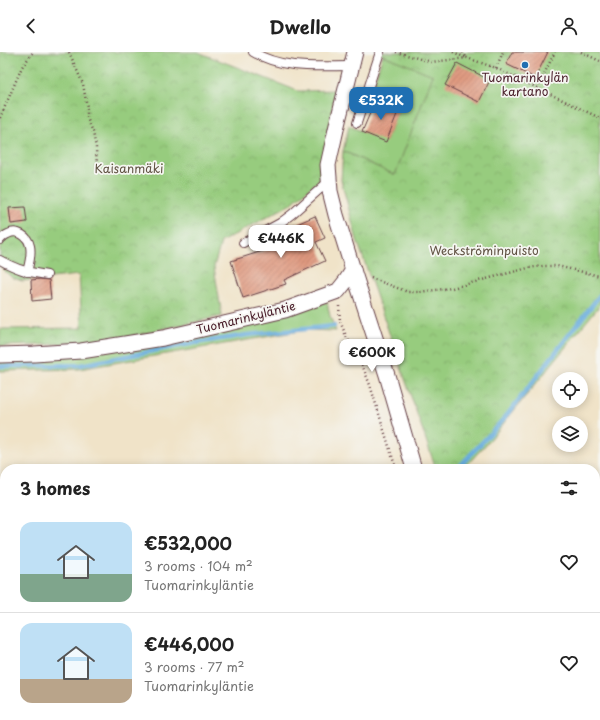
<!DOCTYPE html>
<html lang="en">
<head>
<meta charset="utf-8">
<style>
  :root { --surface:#fff; --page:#f2f2f2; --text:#222; --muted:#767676; --line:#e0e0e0; --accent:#1f6fb2 }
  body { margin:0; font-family:"Playpen Sans",sans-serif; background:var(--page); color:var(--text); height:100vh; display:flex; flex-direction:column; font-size:15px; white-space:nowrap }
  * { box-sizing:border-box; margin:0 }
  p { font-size:13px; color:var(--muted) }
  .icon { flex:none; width:22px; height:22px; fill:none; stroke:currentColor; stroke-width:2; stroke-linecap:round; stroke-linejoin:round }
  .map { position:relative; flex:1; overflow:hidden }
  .drawer { position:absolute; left:0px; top:412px; width:600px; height:256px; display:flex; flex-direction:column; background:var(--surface); border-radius:16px 16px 0 0; box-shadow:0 2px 10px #0003 }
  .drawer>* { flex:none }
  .tools { position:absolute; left:552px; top:320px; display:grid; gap:8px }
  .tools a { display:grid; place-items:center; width:36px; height:36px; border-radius:50%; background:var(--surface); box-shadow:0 2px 10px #0003; font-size:20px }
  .price { position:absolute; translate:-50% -34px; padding:0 9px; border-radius:8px; background:#fff; color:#222; font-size:13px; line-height:26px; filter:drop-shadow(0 1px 2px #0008) }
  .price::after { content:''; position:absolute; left:50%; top:24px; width:12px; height:9px; margin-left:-6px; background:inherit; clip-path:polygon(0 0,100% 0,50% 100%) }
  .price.selected { background:var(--accent); color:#fff }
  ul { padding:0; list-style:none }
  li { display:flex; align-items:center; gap:12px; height:100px; padding:0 20px }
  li+li { border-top:1px solid var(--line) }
  li span { display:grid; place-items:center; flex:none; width:112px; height:80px; border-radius:12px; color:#555 }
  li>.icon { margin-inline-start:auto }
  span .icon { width:48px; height:48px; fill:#fffc; stroke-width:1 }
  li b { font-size:17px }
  h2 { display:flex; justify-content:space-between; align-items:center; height:48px; padding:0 20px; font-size:17px }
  header { display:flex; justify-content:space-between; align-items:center; height:52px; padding:0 20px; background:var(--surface); font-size:18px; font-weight:700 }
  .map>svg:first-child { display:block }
  .grass { fill:#97cc7e; stroke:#707654 }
  .forest { fill:url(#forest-firs); stroke:#62684c }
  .park { fill:url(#park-crowns); stroke:#707654 }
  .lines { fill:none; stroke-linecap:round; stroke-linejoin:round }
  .stream { stroke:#67acdd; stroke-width:4.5 }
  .building { fill:url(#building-hatch) }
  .lane-casing { stroke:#633c43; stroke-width:10 }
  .street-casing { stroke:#633c43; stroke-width:17 }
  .path { stroke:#633c43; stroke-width:2.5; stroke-dasharray:1 3; stroke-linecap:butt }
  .lane { stroke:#fff; stroke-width:8 }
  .street { stroke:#fff; stroke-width:15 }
  .poi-dot { fill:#1f6fb2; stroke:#f6f6f2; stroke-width:1.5 }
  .labels { text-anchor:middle; stroke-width:3.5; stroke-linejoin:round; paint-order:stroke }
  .poi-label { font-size:12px; fill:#4a1f2b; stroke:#f6f6f2 }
  .park-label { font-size:12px; fill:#615344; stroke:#f6f6f2 }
  .street-label { font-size:12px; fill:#4a1f2b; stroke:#f6f6f2 }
</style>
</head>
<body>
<header><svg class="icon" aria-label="back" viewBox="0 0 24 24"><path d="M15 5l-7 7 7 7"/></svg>Dwello<svg class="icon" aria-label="person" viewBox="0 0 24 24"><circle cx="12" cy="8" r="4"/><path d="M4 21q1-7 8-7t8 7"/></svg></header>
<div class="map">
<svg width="600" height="668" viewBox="0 0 600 668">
  <defs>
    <pattern id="forest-firs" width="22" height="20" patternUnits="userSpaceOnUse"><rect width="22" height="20" fill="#79b06d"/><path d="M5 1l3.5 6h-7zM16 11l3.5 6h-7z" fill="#658f5a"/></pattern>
    <pattern id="park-crowns" width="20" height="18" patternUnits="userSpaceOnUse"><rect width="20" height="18" fill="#97cc7e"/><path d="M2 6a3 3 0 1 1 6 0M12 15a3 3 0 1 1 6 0" fill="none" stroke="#84af6d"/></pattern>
    <pattern id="building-hatch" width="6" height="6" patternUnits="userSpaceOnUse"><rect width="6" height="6" fill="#df997f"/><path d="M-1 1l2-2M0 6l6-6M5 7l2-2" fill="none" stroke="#b77c68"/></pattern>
  </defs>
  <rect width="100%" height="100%" fill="#f6f6f2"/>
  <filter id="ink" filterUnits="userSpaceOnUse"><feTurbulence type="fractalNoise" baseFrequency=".025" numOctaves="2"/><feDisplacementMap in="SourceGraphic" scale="8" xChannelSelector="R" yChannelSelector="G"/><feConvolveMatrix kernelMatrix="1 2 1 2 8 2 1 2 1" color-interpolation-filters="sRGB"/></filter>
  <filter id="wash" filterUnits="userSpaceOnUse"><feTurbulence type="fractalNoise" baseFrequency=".012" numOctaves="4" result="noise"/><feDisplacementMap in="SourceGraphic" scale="16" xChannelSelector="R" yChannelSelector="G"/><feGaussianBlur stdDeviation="0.9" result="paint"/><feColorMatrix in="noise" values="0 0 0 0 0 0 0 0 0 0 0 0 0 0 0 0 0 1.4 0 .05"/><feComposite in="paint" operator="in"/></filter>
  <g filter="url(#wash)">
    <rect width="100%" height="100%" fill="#f0e3c8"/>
    <!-- grass -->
    <g class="grass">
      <path d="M383 3 397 8 457 11 395 123 343 99 349 74 386 89 399 57 376 47 378 38 374 30Z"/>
      <path d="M327 250 330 264 336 279 306 278 79 317 0 319V308Z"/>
      <path d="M0 529 5 533V551L0 548Z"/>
    </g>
    <!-- forest -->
    <path class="forest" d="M442 663H457L458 668H443Z"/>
    <!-- park -->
    <g class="park">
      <path d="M0 0H198L298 39 336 38 325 96 324 124 291 152 221 190 214 215 222 264 122 286 42 293 0 294V277L82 276 79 223 22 229 11 225 0 214Z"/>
      <path d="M375 0H600V253L490 388 463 417H436L357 188 341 128 343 99 395 123 433 23Z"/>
      <path d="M595 584 600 585V668H475V663H595Z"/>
    </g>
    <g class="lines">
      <!-- stream -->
      <g class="stream">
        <path d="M0 314 80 313 195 291 247 283 334 274"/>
        <path d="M457 417 489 383 508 362 600 243"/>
        <path d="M0 541 5 544"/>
      </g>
    </g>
    <g id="blocks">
      <!-- building -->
      <g class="building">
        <path d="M512 0H548L535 26 506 12Z"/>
        <path d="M457 11 490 28 479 50 445 33Z"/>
        <path d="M376 47 399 57 386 90 362 80Z"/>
        <path d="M25 155 27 170 11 172 9 156Z"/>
        <path d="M315 164 325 186 316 190 325 209 284 228 286 232 243 246 231 209 285 192 279 180Z"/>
        <path d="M40 227 49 228 51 247 32 249 31 228Z"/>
      </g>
    </g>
  </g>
  <g filter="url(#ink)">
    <use href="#blocks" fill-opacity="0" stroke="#633c43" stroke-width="1"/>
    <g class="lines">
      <defs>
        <g id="lane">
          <path d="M253 0C283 18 319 14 351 14"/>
          <path d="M357 71 380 0"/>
          <path d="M0 188C2 186 5 183 8 182 17 177 28 184 30 194 32 203 29 212 27 220"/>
          <path d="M243 191 280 171 292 162 329 129"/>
          <path d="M0 208C18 218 27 220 47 223"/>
          <path d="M573 668 580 663"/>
        </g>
        <g id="street">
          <path d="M355 0 337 73 328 113 330 139 336 163 353 218 387 323 414 417"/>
          <path d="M0 303 34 302 81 299 163 286 285 258 338 239 346 229 353 218"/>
        </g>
      </defs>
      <!-- lane casing -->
      <use href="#lane" class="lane-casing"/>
      <!-- street casing -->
      <use href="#street" class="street-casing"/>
      <!-- path -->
      <g class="path">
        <path d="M69 0 83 32 87 55V66L93 80 96 96 97 117"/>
        <path d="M396 0 431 10 467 6 496 16 600 66"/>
        <path d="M453 0 466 6"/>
        <path d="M463 0 466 5"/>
        <path d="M581 0 600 9"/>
        <path d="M496 16 503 0"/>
        <path d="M537 36 555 0"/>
        <path d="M0 66 22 15 33 0"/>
        <path d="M371 226 408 240H419L452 236 528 216 543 214H557L600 224"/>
        <path d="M339 254 340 269 346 284 363 315 370 333 396 417"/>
        <path d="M595 575 600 576"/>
        <path d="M435 663V668"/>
        <path d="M467 663 468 668"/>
      </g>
      <!-- lane -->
      <use href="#lane" class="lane"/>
      <!-- street -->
      <use href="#street" class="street"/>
    </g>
  </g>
  <!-- markers -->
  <circle class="poi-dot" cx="525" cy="13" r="4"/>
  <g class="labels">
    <!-- poi labels -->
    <g class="poi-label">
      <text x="525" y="30">Tuomarinkylän<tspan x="525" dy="14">kartano</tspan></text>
    </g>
    <!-- park labels -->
    <g class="park-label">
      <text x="129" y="121">Kaisanmäki</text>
      <text x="484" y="203">Weckströminpuisto</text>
    </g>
    <!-- street labels -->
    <g class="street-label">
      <text transform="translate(246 266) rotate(-14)" y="4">Tuomarinkyläntie</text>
    </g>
  </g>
</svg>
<div class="tools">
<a><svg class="icon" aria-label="locate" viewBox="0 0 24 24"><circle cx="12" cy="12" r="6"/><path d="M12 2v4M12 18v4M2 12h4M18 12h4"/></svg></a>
<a><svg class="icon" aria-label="layers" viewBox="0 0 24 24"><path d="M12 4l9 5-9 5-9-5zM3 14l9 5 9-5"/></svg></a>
</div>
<b class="price selected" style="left:381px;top:69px">€532K</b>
<b class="price" style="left:281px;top:207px">€446K</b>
<b class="price" style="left:372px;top:321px">€600K</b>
<section class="drawer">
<h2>3 homes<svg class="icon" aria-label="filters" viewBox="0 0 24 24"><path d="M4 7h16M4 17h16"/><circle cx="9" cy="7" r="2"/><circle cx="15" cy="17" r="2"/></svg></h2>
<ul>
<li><span style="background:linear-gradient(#bfe0f5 65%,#7fa58c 0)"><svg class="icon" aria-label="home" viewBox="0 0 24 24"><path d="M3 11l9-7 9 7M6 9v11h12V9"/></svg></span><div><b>€532,000</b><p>3 rooms · 104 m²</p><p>Tuomarinkyläntie</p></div><svg class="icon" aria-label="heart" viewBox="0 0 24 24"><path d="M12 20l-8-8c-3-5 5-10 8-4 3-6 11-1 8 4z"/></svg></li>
<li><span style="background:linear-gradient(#bfe0f5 70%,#b9a48a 0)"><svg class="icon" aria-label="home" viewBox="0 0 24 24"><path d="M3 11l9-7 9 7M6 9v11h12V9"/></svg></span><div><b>€446,000</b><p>3 rooms · 77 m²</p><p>Tuomarinkyläntie</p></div><svg class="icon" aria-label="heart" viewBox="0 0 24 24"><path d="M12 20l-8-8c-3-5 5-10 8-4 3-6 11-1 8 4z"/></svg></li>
</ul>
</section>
</div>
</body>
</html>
